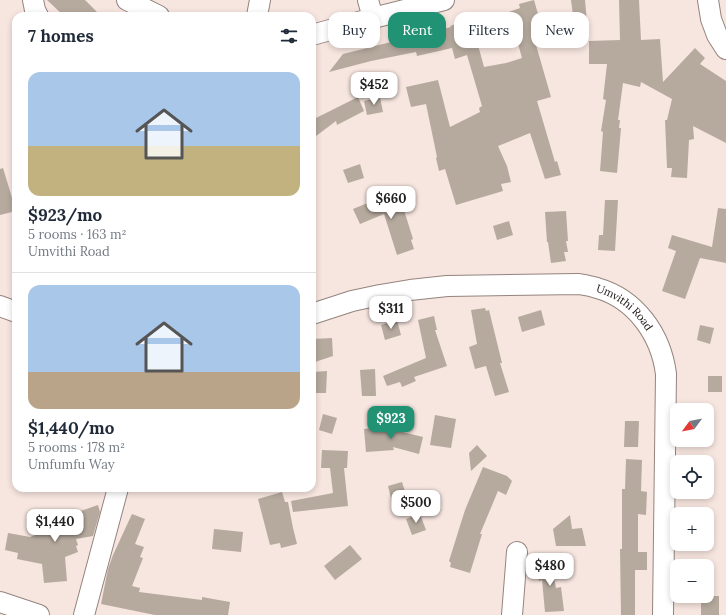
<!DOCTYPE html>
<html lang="en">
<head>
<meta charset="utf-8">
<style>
  :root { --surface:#fff; --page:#f6f6f7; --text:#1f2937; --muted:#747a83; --line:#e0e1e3; --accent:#219274 }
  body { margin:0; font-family:Lora,serif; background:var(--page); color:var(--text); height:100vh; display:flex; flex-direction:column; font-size:15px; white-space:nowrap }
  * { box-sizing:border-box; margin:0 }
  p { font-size:13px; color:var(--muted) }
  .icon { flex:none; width:22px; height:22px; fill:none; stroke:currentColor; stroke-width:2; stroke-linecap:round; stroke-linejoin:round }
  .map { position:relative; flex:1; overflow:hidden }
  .sheet { position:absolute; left:12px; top:12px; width:304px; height:480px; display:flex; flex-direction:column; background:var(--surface); border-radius:12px; box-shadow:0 2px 6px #0003 }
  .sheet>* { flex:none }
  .banner { position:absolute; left:328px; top:12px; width:338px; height:36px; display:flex; gap:8px }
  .needle { width:26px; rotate:238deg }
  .tools { position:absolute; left:670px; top:403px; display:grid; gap:8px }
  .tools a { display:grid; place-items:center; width:44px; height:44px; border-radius:8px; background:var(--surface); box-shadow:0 2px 6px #0003; font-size:20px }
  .price { position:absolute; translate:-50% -34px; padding:0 9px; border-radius:8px; background:#fff; color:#222; font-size:13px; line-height:26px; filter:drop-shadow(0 1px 2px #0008) }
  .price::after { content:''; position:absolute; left:50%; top:24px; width:12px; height:9px; margin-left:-6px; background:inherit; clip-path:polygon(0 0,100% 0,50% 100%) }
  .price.on { background:var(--accent); color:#fff }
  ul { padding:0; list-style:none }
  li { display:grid; align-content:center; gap:8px; height:212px; padding:0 16px }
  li+li { border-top:1px solid var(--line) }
  li span { display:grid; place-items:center; height:124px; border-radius:12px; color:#555 }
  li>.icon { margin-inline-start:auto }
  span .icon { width:72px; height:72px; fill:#fffc; stroke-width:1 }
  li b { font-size:17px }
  h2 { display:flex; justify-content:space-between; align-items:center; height:48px; padding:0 16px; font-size:17px }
  .chip { padding:0 14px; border-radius:12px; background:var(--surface); box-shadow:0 2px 6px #0003; font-size:14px; line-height:36px }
  .chip.on { background:var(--accent); color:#fff }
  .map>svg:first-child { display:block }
  .building { fill:#b6aa9e; fill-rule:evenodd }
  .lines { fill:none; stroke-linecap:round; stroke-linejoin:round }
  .minor-casing { stroke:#94847e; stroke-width:22 }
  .minor { stroke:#fff; stroke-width:20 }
  .labels { text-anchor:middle; stroke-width:4; stroke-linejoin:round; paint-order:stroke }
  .street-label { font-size:11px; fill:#191311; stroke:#fff4f0 }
</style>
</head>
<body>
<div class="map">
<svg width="726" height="615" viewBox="0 0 726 615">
  <rect width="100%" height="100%" fill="#f7e5df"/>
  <!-- building -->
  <g class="building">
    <path d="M47 0H85L101 16H64Z"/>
    <path d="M534 0 542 28 532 31 551 97 537 101 555 162 557 161 561 175 545 179 530 133 498 146 507 166 511 182 501 184 503 191 456 205 445 169 439 171 436 158 437 157 426 104 411 107 406 87 438 80 450 127 480 112 479 108 482 106 467 55 455 59 452 48 417 56 416 52 371 61 329 72 343 54 451 27 450 26 459 23V22L506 13 520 8 519 4ZM513 26 522 58 506 63 484 67 475 34Z"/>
    <path d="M571 0H585L587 22 574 23Z"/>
    <path d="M619 0H639L641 40 660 39 663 82 695 48 705 58 700 64 726 81V143L693 126 694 139 689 140 687 178 671 177 672 168H667L665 120H667L672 99 641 82 640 87 623 83 618 120H620L619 128H621L617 173 600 171 603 132 601 131 606 100 603 99 607 64H589V41L620 40Z"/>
    <path d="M358 97 364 111 337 125 336 121 312 139V120Z"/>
    <path d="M380 97 383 112 367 115 364 101Z"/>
    <path d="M360 164 364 178 348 183 343 170Z"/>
    <path d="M3 168 16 211 0 215V169Z"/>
    <path d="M409 192 413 203 403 207 413 239 411 240 414 249 397 255 384 214 360 224 353 209 370 202 371 205Z"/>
    <path d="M605 200H618L615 251 598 250 599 235H603Z"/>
    <path d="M718 208 726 209V263L700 258 685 299 662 291 676 251 668 248 672 235 712 247Z"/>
    <path d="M566 211 568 241H566L568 252H564L566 261 551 263 548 242H547L545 212Z"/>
    <path d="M509 221 513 235 497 240 493 226Z"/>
    <path d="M485 308 486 311 489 310 502 363H500L509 392 495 396 486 366 475 369 469 347 477 344 471 310Z"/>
    <path d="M541 310 545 325 522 332 518 317Z"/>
    <path d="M434 316 437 330H435L447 366 414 377 416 381 402 387 400 382 387 386 383 376 426 358 418 320Z"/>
    <path d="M397 320 401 335 385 340 381 325Z"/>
    <path d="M700 325 714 328 710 344 697 340Z"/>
    <path d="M332 338 333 356 312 363V339Z"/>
    <path d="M375 369 376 396H362L360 370Z"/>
    <path d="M327 371 326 393H312V372Z"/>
    <rect x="708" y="376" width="14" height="16"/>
    <path d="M323 414 337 418 332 434 319 430Z"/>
    <path d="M435 415 456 419 451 448 430 445Z"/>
    <path d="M625 421H639L638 447H624Z"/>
    <path d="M382 427 423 437 419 454 393 447 394 450 366 452 364 429Z"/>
    <path d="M477 445 487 456 471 471 469 453Z"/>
    <path d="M322 450 348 451 347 468H344L348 506 293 512 291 501 333 493 330 468H321Z"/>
    <path d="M626 459 642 460 641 491 647 492 646 515 638 514V552H647V570H635V615H621L620 549H622V489H625Z"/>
    <path d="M483 467 507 476 512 481 506 495 498 491 480 534H482L470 573 450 567 451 563 449 561 465 510Z"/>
    <path d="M402 482 407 498 392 502 388 486Z"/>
    <path d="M282 492 285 502H288L293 528 297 544 281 548 280 543 270 545 258 499Z"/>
    <path d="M98 505 100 512 93 536 76 539 78 545 76 546 78 552 65 557 67 581 44 583 42 564 17 559 18 553 5 550 8 533 30 537 49 530 46 523Z"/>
    <path d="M132 514 145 519 135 544 144 547 140 557 143 558 132 586 140 588 139 592 202 600V597L230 602 228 615H155L101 604 108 569 113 555Z"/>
    <path d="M420 514 426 530 412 535 406 519Z"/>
    <path d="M570 515 572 529 582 528 586 546H556L553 529Z"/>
    <path d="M214 529 243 532 241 552 212 549Z"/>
    <path d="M350 545 362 559 335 580 324 566Z"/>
    <path d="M550 558 556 588 561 587 564 611 545 612 542 580 539 581 536 562 540 561V560Z"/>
    <rect x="701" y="596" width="18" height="19"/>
  </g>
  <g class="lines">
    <defs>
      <g id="minor">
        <path d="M33 0 35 10 38 16"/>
        <path d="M127 0 159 16"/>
        <path d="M368 0 373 18"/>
        <path d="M708 0 711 19 717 35 726 49"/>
        <path d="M257 16 260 0"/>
        <path d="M312 35 373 18 444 0"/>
        <path d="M0 306 16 312"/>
        <path id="s1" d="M312 314 352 301 380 295 410 290 447 286 579 284C585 285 591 286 597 288 636 299 661 335 666 374L663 615"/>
        <path d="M0 602 39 615"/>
        <path d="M84 615 118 488"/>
        <path d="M512 615 517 552"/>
      </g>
    </defs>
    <!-- minor casing -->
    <use href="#minor" class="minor-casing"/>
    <!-- minor -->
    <use href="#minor" class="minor"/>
  </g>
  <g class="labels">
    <!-- street labels -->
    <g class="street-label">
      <text dy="4" stroke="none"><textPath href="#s1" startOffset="323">Umvithi Road</textPath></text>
    </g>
  </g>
</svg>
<div class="tools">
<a><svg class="needle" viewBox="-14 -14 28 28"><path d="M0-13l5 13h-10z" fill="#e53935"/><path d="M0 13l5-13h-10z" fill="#747a83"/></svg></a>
<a><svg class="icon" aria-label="locate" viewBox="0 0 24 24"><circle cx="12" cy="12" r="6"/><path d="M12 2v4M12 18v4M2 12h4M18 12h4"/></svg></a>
<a>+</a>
<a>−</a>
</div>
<b class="price" style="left:374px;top:106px">$452</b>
<b class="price" style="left:391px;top:220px">$660</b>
<b class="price" style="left:391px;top:330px">$311</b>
<b class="price on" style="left:391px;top:440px">$923</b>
<b class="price" style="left:416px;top:524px">$500</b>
<b class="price" style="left:55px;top:543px">$1,440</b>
<b class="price" style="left:550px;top:587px">$480</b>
<div class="banner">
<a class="chip">Buy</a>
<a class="chip on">Rent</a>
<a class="chip">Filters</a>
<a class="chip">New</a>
</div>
<section class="sheet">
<h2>7 homes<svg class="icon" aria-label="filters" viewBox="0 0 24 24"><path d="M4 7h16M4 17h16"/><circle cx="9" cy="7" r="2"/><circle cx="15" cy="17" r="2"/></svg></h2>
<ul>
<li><span style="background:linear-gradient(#a9c7e8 60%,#c2b280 0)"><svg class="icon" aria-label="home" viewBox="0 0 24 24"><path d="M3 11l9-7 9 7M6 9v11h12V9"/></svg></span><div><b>$923/mo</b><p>5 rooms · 163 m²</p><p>Umvithi Road</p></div></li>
<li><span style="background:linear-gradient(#a9c7e8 70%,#b9a48a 0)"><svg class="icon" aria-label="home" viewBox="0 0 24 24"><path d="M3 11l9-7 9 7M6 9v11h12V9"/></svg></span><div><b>$1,440/mo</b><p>5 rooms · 178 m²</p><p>Umfumfu Way</p></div></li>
</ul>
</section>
</div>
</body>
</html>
